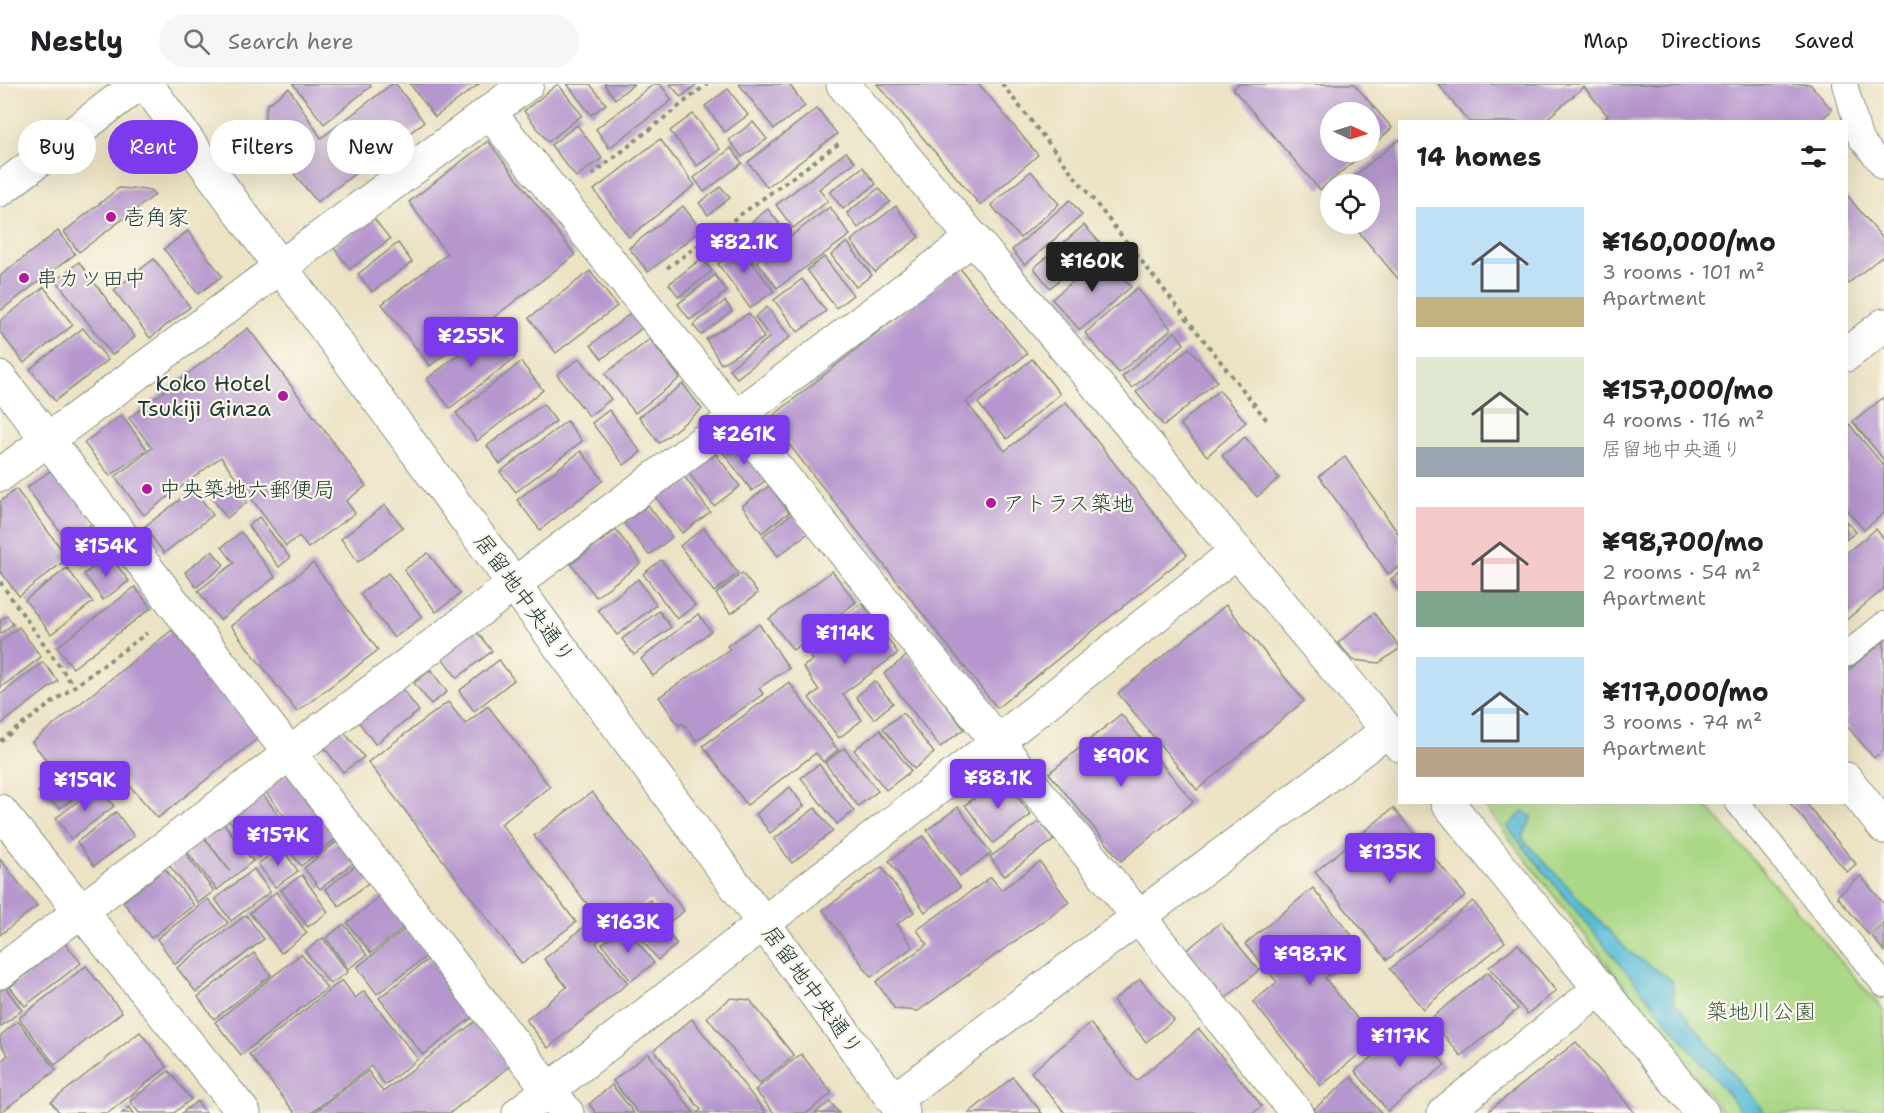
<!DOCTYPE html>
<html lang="en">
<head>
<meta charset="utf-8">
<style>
  :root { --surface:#fff; --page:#f6f6f6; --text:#202124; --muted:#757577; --line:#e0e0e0; --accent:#7c3aed }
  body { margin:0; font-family:"Shantell Sans","Klee One",sans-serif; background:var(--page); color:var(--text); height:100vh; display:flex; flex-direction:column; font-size:22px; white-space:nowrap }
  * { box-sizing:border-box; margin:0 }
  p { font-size:20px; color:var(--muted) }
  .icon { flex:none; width:33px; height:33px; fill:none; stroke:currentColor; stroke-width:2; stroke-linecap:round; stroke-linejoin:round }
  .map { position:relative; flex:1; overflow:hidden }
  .side { position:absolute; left:1398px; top:36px; width:450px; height:684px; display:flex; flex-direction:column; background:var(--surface); border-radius:0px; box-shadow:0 6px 24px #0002 }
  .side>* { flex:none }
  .top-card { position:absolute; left:18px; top:36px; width:570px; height:54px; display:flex; gap:12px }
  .needle { width:39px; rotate:94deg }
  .buttons { position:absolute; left:1320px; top:18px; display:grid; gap:12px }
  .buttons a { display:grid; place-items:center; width:60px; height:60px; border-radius:50%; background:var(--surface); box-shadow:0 6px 24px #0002; font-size:30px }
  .price { position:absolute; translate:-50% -51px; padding:0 14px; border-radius:6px; background:var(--accent); color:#fff; font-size:20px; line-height:39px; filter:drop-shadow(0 2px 3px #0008) }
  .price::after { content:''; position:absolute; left:50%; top:36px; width:18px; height:14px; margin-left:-9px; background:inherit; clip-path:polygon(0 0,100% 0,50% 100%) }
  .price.active { background:#222; color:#fff }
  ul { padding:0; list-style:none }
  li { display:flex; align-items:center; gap:18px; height:150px; padding:0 18px }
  li span { display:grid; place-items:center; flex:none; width:168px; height:120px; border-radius:0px; color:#555 }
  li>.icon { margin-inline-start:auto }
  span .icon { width:72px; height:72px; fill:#fffc; stroke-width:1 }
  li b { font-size:26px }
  h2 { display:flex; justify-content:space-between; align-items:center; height:72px; padding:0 18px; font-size:26px }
  .chip { padding:0 21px; border-radius:27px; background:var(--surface); box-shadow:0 6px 24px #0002; font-size:21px; line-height:54px }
  .chip.active { background:var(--accent); color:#fff }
  header { display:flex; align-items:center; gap:36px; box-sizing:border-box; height:84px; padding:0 30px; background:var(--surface); border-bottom:2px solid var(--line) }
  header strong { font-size:28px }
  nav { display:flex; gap:33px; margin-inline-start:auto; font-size:21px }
  .search { width:420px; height:54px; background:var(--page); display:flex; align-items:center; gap:15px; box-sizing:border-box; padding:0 21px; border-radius:33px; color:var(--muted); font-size:22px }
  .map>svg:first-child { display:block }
  .green { fill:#aad886; stroke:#648a5d; stroke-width:1.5 }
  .water { fill:#59bbd7; stroke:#3c7c86; stroke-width:1.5 }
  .building { fill:#b596ce }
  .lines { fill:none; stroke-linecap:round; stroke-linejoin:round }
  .lane-casing { stroke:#86907c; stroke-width:26 }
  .street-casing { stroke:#86907c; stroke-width:35 }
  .secondary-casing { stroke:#86907c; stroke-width:35 }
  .primary-casing { stroke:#86907c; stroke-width:35 }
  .path { stroke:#86907c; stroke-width:4; stroke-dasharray:4.5 4.5; stroke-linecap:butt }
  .lane { stroke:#fff; stroke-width:24 }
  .street { stroke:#fff; stroke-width:33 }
  .secondary { stroke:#fff; stroke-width:33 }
  .primary { stroke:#fff; stroke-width:33 }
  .poi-dot { fill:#b5179e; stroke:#fbf7ec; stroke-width:2 }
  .labels { text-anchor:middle; stroke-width:4.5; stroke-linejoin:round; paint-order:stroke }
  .poi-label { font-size:22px; fill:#1f3d34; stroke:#fbf7ec; text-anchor:start }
  .street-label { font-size:22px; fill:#1f3d34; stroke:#fbf7ec }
  .park-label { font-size:22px; fill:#3b5c44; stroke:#fbf7ec }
</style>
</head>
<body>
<header>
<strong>Nestly</strong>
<div class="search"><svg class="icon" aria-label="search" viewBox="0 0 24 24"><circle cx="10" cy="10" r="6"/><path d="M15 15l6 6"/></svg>Search here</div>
<nav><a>Map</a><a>Directions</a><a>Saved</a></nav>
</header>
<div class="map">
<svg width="1884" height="1029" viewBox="0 0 1884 1029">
  <rect width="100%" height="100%" fill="#fbf7ec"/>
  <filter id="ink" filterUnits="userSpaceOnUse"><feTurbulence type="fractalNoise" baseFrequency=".0167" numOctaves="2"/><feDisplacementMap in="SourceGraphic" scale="12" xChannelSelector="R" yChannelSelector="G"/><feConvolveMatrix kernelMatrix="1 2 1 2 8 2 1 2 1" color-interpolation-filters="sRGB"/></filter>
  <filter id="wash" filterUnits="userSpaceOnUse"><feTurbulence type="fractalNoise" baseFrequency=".008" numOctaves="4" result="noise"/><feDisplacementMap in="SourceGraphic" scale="24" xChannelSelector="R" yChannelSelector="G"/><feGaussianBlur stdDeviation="1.35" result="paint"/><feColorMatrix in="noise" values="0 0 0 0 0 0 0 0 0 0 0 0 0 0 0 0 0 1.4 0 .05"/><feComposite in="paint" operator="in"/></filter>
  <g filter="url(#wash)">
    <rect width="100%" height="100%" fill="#ece3c4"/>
    <!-- green -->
    <path class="green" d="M1482 719H1704L1884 927V1029H1723Z"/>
    <!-- water -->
    <path class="water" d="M1523 727 1532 733 1522 754 1629 868 1672 896 1674 917 1765 1029H1743L1507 743Z"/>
    <g id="blocks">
      <!-- building -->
      <g class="building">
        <path d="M293 0H370L371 2 324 40Z"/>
        <path d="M392 0H396L424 38 317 118 262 50 267 21 289 4 321 54Z"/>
        <path d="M410 0H479L435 33Z"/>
        <path d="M558 0 582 31 548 58 524 27Z"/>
        <path d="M567 0H590L606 20 591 31Z"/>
        <path d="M604 0H634L615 15Z"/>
        <path d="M654 0H660L672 16 609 64 596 45Z"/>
        <path d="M670 0H697L681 13Z"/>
        <path d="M739 0H789L805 22 774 45Z"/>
        <path d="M877 0H979L1038 71 980 121Z"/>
        <path d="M1238 0H1354L1392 44 1370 64V28H1330V68H1365L1320 106 1233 5Z"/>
        <path d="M1438 0H1810L1832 26 1818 38H1602L1608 32 1584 3 1543 38H1469Z"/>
        <path d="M728 5 748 31 725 48 705 22Z"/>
        <path d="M817 24 837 50 767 103 748 78Z"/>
        <path d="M693 30 720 65 697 82 670 47Z"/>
        <path d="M753 38 767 55 742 73 729 56Z"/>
        <path d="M577 41 602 74 576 93 551 61Z"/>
        <path d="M660 55 695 101 629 153 594 106Z"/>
        <path d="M1400 55V197L1352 140H1370V100H1344Z"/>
        <path d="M488 57 575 171 430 282 382 220 447 170 409 118Z"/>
        <path d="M731 64 742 79 704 108 694 94Z"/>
        <path d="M846 68 855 78 819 105 828 117 793 144 776 121Z"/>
        <path d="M863 83 876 100 843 125 830 108Z"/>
        <path d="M1031 87 1059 120 1020 154 991 121Z"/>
        <path d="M721 103 730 114 708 131 699 119Z"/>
        <path d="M119 104 150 106 155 111 79 168 64 148Z"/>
        <path d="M879 104 890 118 858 144 847 129Z"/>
        <path d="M1846 110 1884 156V171L1846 201Z"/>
        <path d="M1070 116 1082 131 1025 181 1012 166Z"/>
        <path d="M683 122 701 146 648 188 629 164Z"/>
        <path d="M896 122 919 153 875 188 851 157Z"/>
        <path d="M830 123 850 151 777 204 757 177Z"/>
        <path d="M768 125 785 147 751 173 735 151Z"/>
        <path d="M372 132 390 155 350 185 333 163Z"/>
        <path d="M1084 141 1101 160 1050 204 1034 184Z"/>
        <path d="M58 147 75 170 0 227V192Z"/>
        <path d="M188 147 222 192 198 210 164 165Z"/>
        <path d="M732 152 774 207 750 224 718 180 730 171 721 160Z"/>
        <path d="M847 158 872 191 856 203 831 171Z"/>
        <path d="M398 159 412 178 372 208 358 190Z"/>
        <path d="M1104 171 1131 203 1080 246 1052 215Z"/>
        <path d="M824 173 853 211 836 224 807 186Z"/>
        <path d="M702 174 712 187 679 213 669 200Z"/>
        <path d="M154 175 190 223 150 254 114 206Z"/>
        <path d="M79 178 135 253 112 271 56 196Z"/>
        <path d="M959 183 1027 270 966 318 1005 367 1066 318 1187 471 997 624 769 335Z"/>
        <path d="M590 187 617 222 556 269 529 234Z"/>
        <path d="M715 191 727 207 690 236 678 220Z"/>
        <path d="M802 195 826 227 798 248 774 216Z"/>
        <path d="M44 203 73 241 24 279 0 248V237Z"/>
        <path d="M1137 204 1171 245 1119 289 1085 249Z"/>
        <path d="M725 217 732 227 701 251 693 241Z"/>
        <path d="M767 223 790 253 737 294 729 285 770 253 755 233Z"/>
        <path d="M632 228 643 243 602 275 591 261Z"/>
        <path d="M749 229 764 254 721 280 706 255Z"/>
        <path d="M83 244 108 276 55 317 30 285Z"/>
        <path d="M248 244 366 402 346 417 355 429 308 464 299 452 286 462 221 373 144 431 115 393 152 364 129 334Z"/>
        <path d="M493 244 515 274 450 324 427 295Z"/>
        <path d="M1175 248 1184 260 1132 304 1122 293Z"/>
        <path d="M650 255 680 294 635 329 605 290Z"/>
        <path d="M1189 264 1217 297 1164 342 1136 308Z"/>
        <path d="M580 274 611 315 589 332 557 291Z"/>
        <path d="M1032 275 1060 310 1007 355 978 319Z"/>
        <path d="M521 278 543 306 477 357 456 329Z"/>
        <path d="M683 300 702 325 659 359 639 333Z"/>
        <path d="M1219 306 1246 338 1207 372 1180 340Z"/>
        <path d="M1884 313V376L1853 338Z"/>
        <path d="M543 320 556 337 500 380 487 362Z"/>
        <path d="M609 326 641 368 624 381 592 339Z"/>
        <path d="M121 331 147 365 110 392 84 359Z"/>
        <path d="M567 337 582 357 516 408 500 388Z"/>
        <path d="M1849 340 1884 382V429L1864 446 1846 425V342Z"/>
        <path d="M1245 353 1279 394 1257 413 1222 372Z"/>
        <path d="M736 356 766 396 752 407 722 367Z"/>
        <path d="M581 367 603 396 540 446 517 416Z"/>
        <path d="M714 368 740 402 714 422 688 388Z"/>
        <path d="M1345 373 1400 452V482L1388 490 1319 392Z"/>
        <path d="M54 384 94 438 68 458 27 404Z"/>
        <path d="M684 392 710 428 682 449 656 413Z"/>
        <path d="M232 399 247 418 227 434 212 414Z"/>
        <path d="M769 402 789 428 762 449 742 422Z"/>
        <path d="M16 405 68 474 19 512 0 487V418Z"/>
        <path d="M194 405 213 431 164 469 144 443Z"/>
        <path d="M385 421 403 443 358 478 341 455Z"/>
        <path d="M648 421 672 453 649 471 624 439Z"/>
        <path d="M793 429 808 449 778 472 763 452Z"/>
        <path d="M259 433 290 474 279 483 248 442Z"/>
        <path d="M1846 437 1856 448 1846 456Z"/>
        <path d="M96 442 112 462 84 484 69 463Z"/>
        <path d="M704 444 738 489 714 508 680 462Z"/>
        <path d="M1876 445 1884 455V505L1846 536V469Z"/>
        <path d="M616 446 641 479 596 513 571 480Z"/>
        <path d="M241 448 275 493 220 536 198 507 234 479 222 463Z"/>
        <path d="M212 467 224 481 196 503 185 488Z"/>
        <path d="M428 469 460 510 436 528 404 486Z"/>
        <path d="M109 471 129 497 103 516 84 490Z"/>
        <path d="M661 476 695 521 677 535 643 490Z"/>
        <path d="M313 479 378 566 297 628 231 542Z"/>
        <path d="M67 484 93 518 51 550 25 516Z"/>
        <path d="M832 487 856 518 793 566 769 535Z"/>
        <path d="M388 489 422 533 394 554 360 510Z"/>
        <path d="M742 489 758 509 731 530 716 510Z"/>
        <path d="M1400 489V508L1391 495Z"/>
        <path d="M638 495 656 521 617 551 598 526Z"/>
        <path d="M135 503 151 524 73 584 57 563Z"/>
        <path d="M862 519 898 569 843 610 862 636 839 654 809 614 819 606 803 583 813 576 803 562Z"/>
        <path d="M1226 521 1304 617 1197 706 1118 609Z"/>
        <path d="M659 527 671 543 634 571 622 555Z"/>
        <path d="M1374 529 1400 564 1379 579 1353 576 1338 559Z"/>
        <path d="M698 530 711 547 653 592 641 575Z"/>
        <path d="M7 532 13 540 0 550V537Z"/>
        <path d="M759 540 789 584 759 604 763 610 696 657 683 639 679 642 659 613 730 565 727 562Z"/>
        <path d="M19 543 41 573 0 604V558Z"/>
        <path d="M474 544 492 567 457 594 440 571Z"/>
        <path d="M172 546 261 652 158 734 114 684 60 724 38 708 56 688 32 658Z"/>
        <path d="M1884 557V666L1874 674 1846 641V588Z"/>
        <path d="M908 571 964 645 940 663 884 590Z"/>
        <path d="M499 576 514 596 474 627 459 607Z"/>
        <path d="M43 578 58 597 0 641V611Z"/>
        <path d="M431 586 447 608 431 620 414 599Z"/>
        <path d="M874 597 893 619 874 635 856 613Z"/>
        <path d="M789 598 838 666 823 678 816 669 747 721 703 662Z"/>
        <path d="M401 603 419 627 375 660 357 636Z"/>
        <path d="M448 618 465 640 488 622 550 703 501 740 576 838 522 880 368 678Z"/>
        <path d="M903 629 934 669 914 685 883 644Z"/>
        <path d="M1121 630 1193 718 1121 777 1049 689Z"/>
        <path d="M341 644 364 673 343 688 321 659Z"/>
        <path d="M880 646 911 687 886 706 854 666Z"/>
        <path d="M844 664 878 707 858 722 825 679Z"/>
        <path d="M819 680 854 727 837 740 801 694Z"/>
        <path d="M288 689 318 728 295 746 265 707Z"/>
        <path d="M1003 693 1031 731 993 759 965 721Z"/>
        <path d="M98 702 114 722 71 755 56 734Z"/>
        <path d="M790 703 804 722 770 749 756 730Z"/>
        <path d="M592 708 684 827 668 839 650 816 609 848 534 752Z"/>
        <path d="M262 709 291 748 259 774 228 735Z"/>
        <path d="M1789 718H1805L1856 780 1847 788Z"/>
        <path d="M958 723 991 769 960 792 927 746Z"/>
        <path d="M815 724 833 747 792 779 774 755Z"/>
        <path d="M1393 724 1466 812 1387 876 1315 788Z"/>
        <path d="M116 728 134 752 94 782 77 758Z"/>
        <path d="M319 731 337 754 301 782 284 759Z"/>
        <path d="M1040 737 1054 756 1004 792 990 773Z"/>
        <path d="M224 740 253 777 217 806 187 768 204 754 230 787 205 754Z"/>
        <path d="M923 752 960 803 925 828 889 777Z"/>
        <path d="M340 755 357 776 320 805 304 784Z"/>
        <path d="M281 763 298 787 275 803 258 780Z"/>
        <path d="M185 769 214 807 198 819 169 781Z"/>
        <path d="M0 775 37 822 0 851Z"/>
        <path d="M1040 778 1069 818 918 927 895 925 876 898 927 860 917 846 991 793 1001 806Z"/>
        <path d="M359 779 372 796 339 822 325 805Z"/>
        <path d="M882 783 914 828 897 840 913 863 871 893 823 826Z"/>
        <path d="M165 785 194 821 151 854 123 818Z"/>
        <path d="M254 785 270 808 231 837 215 815Z"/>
        <path d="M302 791 328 828 308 843 281 806Z"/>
        <path d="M1861 792 1884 820V838L1869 851 1837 812Z"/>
        <path d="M1313 804 1362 864 1325 894 1375 957 1321 1002 1253 918 1277 898 1245 860Z"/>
        <path d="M276 808 307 849 281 869 250 829Z"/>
        <path d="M382 811 406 842 371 869 347 839Z"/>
        <path d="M208 815 228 839 175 880 157 855Z"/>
        <path d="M1473 817 1505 858 1423 925 1390 885Z"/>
        <path d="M650 827 677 860 658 876 632 843Z"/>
        <path d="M246 831 264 855 196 908 177 884Z"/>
        <path d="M595 834 608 849 596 859 628 899 548 964 526 936 567 903 544 875Z"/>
        <path d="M1220 839 1259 886 1226 914 1187 866Z"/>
        <path d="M344 840 367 871 348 885 326 854Z"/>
        <path d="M1884 841V867L1872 852Z"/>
        <path d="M625 842 654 879 631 897 602 860Z"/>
        <path d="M407 844 428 871 377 910 357 883Z"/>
        <path d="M323 854 348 888 330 900 305 867Z"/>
        <path d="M65 859 81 879 25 922 10 903Z"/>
        <path d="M1518 860 1556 907 1527 930 1489 883Z"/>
        <path d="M254 869 271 891 214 935 198 913Z"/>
        <path d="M301 870 327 904 241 971 215 938Z"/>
        <path d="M430 874 474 932 423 971 379 914Z"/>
        <path d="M86 882 122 928 55 981 19 934Z"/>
        <path d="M1488 888 1518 925 1461 972 1430 935Z"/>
        <path d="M1140 895 1174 936 1146 958 1113 917Z"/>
        <path d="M342 896 355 914 364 907 418 975 385 1001 371 982 311 1029H295L249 970Z"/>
        <path d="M5 903 22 926 0 943V907Z"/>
        <path d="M731 914 750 916 794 972 759 1000 707 933Z"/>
        <path d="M692 935 766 1029H697L701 1026 654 966Z"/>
        <path d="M18 937 56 986 0 1029V978L8 971 0 960V952Z"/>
        <path d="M476 937 510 982 450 1029H314L368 987 383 1008Z"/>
        <path d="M1090 939 1136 997 1199 945 1262 1022 1253 1029H1065L1031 988Z"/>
        <path d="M1412 941 1445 981 1388 1027 1355 987Z"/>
        <path d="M140 948 167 983 108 1029H60L51 1018Z"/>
        <path d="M1576 958 1635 1029H1486L1571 962Z"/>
        <path d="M648 969 694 1029H638L613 997Z"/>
        <path d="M801 970 832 1009 807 1029H774L755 1006Z"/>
        <path d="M169 987 191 1015 174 1029H139L130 1017Z"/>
        <path d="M1013 993 1042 1029H969Z"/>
        <path d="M1352 993 1381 1029H1317L1314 1025Z"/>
        <path d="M612 1001 634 1029H596L589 1020Z"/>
        <path d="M197 1017 206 1029H182Z"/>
        <path d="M830 1018 839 1029H815Z"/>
        <path d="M129 1023 134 1029H122Z"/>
      </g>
    </g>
  </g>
  <g filter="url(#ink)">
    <use href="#blocks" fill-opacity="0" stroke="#86907c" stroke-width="1.5"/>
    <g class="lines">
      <defs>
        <g id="lane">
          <path d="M1845 0 1860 54 1884 84"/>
          <path d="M1846 571 1884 540"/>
          <path d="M1737 718 1884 901"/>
        </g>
        <g id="street">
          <path d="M843 0 1400 661"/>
          <path d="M489 28 1297 1029"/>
          <path d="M1846 271 1884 241"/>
          <path d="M0 294 567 1029"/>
          <path d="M0 391 527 0"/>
          <path d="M1846 695 1884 743"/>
          <path d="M1447 718 1702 1029"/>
          <path d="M0 727 244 1029"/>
          <path d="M0 888 973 154"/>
          <path d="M519 1029 997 658 1237 467"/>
          <path d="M1444 1029 1601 904"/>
        </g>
        <g id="secondary">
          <path d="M146 0 903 1029"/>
          <path d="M894 1016 1387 647"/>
        </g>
        <path id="primary" d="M0 106 138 0"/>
      </defs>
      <!-- lane casing -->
      <use href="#lane" class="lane-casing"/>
      <!-- street casing -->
      <use href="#street" class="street-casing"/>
      <!-- secondary casing -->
      <use href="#secondary" class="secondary-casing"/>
      <!-- primary casing -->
      <use href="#primary" class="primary-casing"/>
      <!-- path -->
      <g class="path">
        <path d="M1002 0 1269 339"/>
        <path d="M592 91 707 0"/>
        <path d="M667 184 841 58"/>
        <path d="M0 498 73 601"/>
        <path d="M0 657 147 549"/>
      </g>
      <!-- lane -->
      <use href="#lane" class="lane"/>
      <!-- street -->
      <use href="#street" class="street"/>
      <!-- secondary -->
      <use href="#secondary" class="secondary"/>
      <!-- primary -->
      <use href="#primary" class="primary"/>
    </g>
  </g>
  <!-- markers -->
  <g class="poi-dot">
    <circle cx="111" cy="133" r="6"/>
    <circle cx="24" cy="194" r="6"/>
    <circle cx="283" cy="312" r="6"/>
    <circle cx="147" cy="405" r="6"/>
    <circle cx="991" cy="419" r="6"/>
  </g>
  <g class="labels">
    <!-- poi labels -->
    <g class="poi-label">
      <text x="123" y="141">壱角家</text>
      <text x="36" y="202">串カツ田中</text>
      <text x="271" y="307" text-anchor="end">Koko Hotel<tspan x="271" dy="25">Tsukiji Ginza</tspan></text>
      <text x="159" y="413">中央築地六郵便局</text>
      <text x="1003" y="427">アトラス築地</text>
    </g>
    <!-- street labels -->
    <g class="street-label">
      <text transform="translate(525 514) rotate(54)" y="8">居留地中央通り</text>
      <text transform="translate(813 906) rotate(54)" y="8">居留地中央通り</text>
    </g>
    <!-- park labels -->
    <g class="park-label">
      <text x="1761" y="935">築地川公園</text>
    </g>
  </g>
</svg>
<div class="buttons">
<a><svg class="needle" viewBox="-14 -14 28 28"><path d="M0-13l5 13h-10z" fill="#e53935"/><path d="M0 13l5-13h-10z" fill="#757577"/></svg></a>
<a><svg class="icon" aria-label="locate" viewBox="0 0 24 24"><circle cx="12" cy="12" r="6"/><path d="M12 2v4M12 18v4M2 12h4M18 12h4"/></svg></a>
</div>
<b class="price" style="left:744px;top:190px">¥82.1K</b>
<b class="price active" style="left:1092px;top:209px">¥160K</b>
<b class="price" style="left:471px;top:284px">¥255K</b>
<b class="price" style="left:744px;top:382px">¥261K</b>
<b class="price" style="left:106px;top:494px">¥154K</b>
<b class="price" style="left:845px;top:581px">¥114K</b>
<b class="price" style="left:1121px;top:704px">¥90K</b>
<b class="price" style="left:998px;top:726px">¥88.1K</b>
<b class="price" style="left:85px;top:728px">¥159K</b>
<b class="price" style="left:278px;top:783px">¥157K</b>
<b class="price" style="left:1390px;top:800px">¥135K</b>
<b class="price" style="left:628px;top:870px">¥163K</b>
<b class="price" style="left:1310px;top:902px">¥98.7K</b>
<b class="price" style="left:1400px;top:984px">¥117K</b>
<div class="top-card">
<a class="chip">Buy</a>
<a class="chip active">Rent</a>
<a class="chip">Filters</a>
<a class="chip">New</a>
</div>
<section class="side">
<h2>14 homes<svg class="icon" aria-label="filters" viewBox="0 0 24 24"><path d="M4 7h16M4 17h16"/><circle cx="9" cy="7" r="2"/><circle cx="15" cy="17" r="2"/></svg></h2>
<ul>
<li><span style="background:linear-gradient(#bfe0f5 75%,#c2b280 0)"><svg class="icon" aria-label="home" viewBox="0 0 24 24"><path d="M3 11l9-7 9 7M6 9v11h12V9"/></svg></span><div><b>¥160,000/mo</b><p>3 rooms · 101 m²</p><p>Apartment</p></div></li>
<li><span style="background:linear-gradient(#dfe7d0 75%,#9aa5b1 0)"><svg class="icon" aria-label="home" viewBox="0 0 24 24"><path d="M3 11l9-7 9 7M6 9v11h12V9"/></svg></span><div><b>¥157,000/mo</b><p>4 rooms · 116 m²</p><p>居留地中央通り</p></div></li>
<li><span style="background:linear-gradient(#f6c9c9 70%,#7fa58c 0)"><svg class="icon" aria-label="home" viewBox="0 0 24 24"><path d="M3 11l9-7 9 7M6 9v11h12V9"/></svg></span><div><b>¥98,700/mo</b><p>2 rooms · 54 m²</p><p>Apartment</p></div></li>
<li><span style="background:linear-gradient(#bfe0f5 75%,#b9a48a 0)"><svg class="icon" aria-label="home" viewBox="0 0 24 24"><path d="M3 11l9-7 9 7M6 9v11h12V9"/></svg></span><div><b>¥117,000/mo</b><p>3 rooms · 74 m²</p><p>Apartment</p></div></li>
</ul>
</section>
</div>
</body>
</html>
